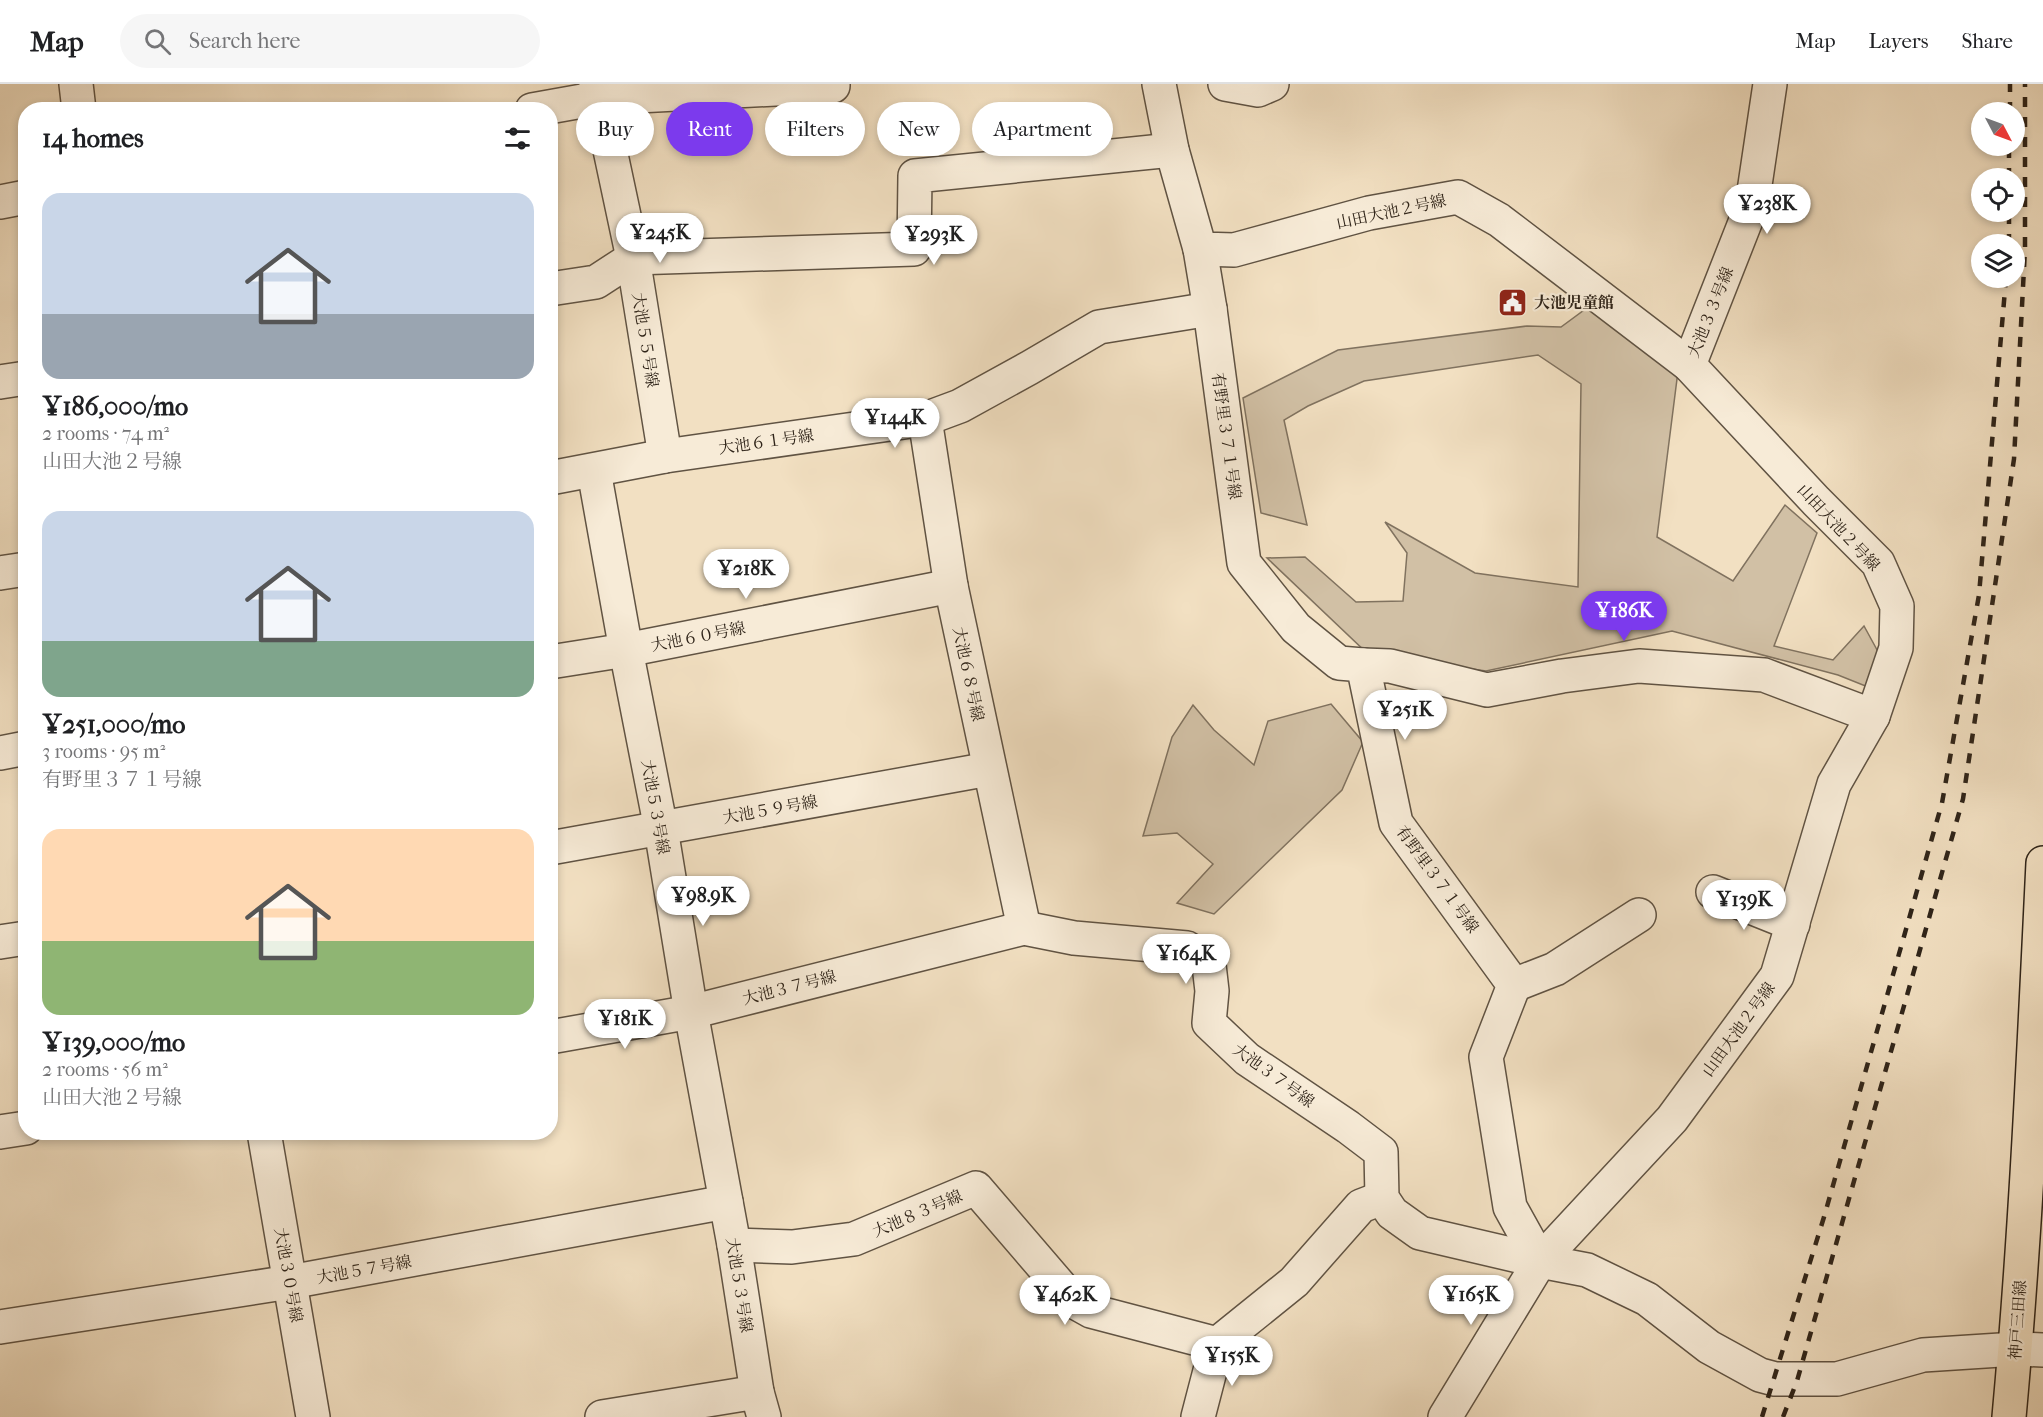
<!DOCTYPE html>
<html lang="en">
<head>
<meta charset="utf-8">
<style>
  :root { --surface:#fff; --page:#f6f6f6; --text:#202124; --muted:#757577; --line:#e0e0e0; --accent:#7c3aed }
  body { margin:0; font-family:"IM FELL French Canon","Noto Serif JP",serif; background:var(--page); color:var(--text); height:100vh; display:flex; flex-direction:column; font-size:22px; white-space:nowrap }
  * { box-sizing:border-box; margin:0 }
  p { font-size:20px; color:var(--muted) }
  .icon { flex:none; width:33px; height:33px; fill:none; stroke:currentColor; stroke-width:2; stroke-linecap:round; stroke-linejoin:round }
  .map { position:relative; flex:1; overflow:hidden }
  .details { position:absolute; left:18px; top:18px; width:540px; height:1038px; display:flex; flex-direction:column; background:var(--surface); border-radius:24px; box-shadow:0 3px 9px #0003 }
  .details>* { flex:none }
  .top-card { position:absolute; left:576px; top:18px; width:570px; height:54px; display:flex; gap:12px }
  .needle { width:39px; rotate:131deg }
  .fabs { position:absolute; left:1971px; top:18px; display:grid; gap:12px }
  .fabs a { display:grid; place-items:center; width:54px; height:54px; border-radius:50%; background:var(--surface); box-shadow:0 3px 9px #0003; font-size:30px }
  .price { position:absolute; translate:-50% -51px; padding:0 14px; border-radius:21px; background:#fff; color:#222; font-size:20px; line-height:39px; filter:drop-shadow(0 2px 3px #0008) }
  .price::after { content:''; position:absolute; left:50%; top:36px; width:18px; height:14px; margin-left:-9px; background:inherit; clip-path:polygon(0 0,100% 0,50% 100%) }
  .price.on { background:var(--accent); color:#fff }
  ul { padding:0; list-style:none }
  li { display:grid; align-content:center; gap:12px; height:318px; padding:0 24px }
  li span { display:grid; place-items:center; height:186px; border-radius:18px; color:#555 }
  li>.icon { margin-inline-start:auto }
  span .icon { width:108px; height:108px; fill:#fffc; stroke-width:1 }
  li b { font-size:26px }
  h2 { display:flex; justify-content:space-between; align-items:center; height:72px; padding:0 24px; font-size:26px }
  .chip { padding:0 21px; border-radius:27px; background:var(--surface); box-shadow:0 3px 9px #0003; font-size:21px; line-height:54px }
  .chip.on { background:var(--accent); color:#fff }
  header { display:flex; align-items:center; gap:36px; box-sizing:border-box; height:84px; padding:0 30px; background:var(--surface); border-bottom:2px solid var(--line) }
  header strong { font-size:28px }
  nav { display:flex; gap:33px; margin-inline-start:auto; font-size:21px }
  .search { width:420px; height:54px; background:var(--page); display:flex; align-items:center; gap:15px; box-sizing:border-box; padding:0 21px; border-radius:33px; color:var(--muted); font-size:22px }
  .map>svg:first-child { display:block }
  .green { fill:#d1c0a5; stroke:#80725f; stroke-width:1.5 }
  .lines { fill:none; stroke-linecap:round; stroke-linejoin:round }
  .minor-casing { stroke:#605343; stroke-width:36 }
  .major-casing { stroke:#2f2419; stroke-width:36 }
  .minor { stroke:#f7ebd7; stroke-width:33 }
  .major { stroke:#f2e0c2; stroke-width:33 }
  .rail { stroke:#2f2419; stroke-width:4.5; stroke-dasharray:10 10; stroke-linecap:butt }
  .labels { text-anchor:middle; stroke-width:4.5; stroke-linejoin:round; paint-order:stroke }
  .street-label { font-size:16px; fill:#2f2419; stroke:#f7ebd7 }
  .poi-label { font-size:16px; font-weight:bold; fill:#2f2419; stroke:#f7ebd7; text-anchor:start }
</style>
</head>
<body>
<header>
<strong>Map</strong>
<div class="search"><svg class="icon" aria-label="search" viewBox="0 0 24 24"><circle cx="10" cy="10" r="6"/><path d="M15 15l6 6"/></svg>Search here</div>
<nav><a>Map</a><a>Layers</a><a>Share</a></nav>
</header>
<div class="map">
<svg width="2043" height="1333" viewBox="0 0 2043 1333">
  <rect width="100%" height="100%" fill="#f2e0c2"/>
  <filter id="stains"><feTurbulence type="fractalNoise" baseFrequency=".00333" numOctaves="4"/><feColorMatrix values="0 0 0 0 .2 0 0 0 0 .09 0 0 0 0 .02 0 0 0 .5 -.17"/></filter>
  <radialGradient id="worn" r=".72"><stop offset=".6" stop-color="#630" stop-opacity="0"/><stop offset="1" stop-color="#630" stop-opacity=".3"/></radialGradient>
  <!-- green -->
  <g class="green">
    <path d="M1591 221 1678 287 1657 453 1733 497 1785 421 1817 449 1774 562 1833 576 1864 542 1882 575 1873 605 1838 591 1672 547 1486 587 1368 570 1267 474 1305 473 1356 518 1403 517 1407 469 1385 438 1475 489 1578 503 1581 300 1538 271 1364 297 1308 322 1284 336 1307 441 1261 429 1243 314 1338 266 1527 242 1561 243Z"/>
    <path d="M1331 620 1363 658 1342 706 1214 830 1177 819 1213 780 1177 749 1143 752 1172 653 1193 621 1214 646 1254 681 1268 637Z"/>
  </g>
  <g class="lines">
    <defs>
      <g id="minor">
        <path d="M76 0 79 26"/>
        <path d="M596 0 633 174 665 372"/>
        <path d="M1159 0 1172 66 1200 165 1234 166 1369 129 1458 113 1499 136 1689 281 1816 417 1878 479 1897 522 1896 564 1873 632 1834 700 1777 892 1672 1035 1540 1177 1587 1186 1647 1215 1709 1263 1760 1291 1775 1295H1837L1923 1271 2016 1265 2043 1266"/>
        <path d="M1225 0 1258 6 1272 0"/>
        <path d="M532 26 599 14 833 2V0"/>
        <path d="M0 118 26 113"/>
        <path d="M1200 165 1210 225 1244 479 1296 544 1339 579 1363 581 1396 739 1514 901 1486 973 1510 1123 1540 1177"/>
        <path d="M550 205 596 198 633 174 914 165 915 92 1172 66"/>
        <path d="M1689 281 1752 121 1770 0"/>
        <path d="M0 298 26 294"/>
        <path d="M925 335 951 502 1024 844"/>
        <path d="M594 387 626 566 661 745 691 928 734 1161 757 1308"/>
        <path d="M550 394 665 372 925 335 960 322 1029 284 1099 243 1210 225"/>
        <path d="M0 489 26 485"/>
        <path d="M550 578 626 566 951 502"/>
        <path d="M1363 581 1390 582 1487 606 1562 592 1639 582 1764 591 1873 632"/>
        <path d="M0 669 26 664"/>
        <path d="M550 764 989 685"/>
        <path d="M1713 808 1793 840"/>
        <path d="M0 858 26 854"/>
        <path d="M1514 901 1555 885 1639 831"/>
        <path d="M550 953 691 928 1024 844 1074 854 1187 864 1209 881 1212 907 1209 939 1247 975 1348 1043 1381 1068 1382 1114 1392 1129 1420 1149 1540 1177"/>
        <path d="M0 1048 26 1044"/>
        <path d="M264 1048 313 1333"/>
        <path d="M734 1161 792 1163 854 1155 976 1104 1073 1217 1091 1227 1217 1260 1294 1198 1361 1122 1382 1114"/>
        <path d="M0 1243 290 1198 726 1118"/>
        <path d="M602 1333 757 1308 764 1333"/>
        <path d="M1198 1333 1217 1260"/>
        <path d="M1445 1333 1540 1177"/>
      </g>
      <path id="major" d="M2009 1333C2026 1149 2034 963 2043 779"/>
    </defs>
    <!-- minor casing -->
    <use href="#minor" class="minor-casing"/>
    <!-- major casing -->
    <use href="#major" class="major-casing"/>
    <!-- minor -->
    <use href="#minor" class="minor"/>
    <!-- major -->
    <use href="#major" class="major"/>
    <!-- rail -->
    <g class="rail">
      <path d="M2010 28V0"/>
      <path d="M2009 94V62"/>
      <path d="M2009 160V128"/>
      <path d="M1762 1333 1824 1133 1942 719 1979 511 2006 194"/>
      <path d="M1783 1333 1797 1297 1963 715 2014 375 2025 165V0"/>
    </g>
  </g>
  <!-- icons -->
  <defs>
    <symbol id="civic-square" viewBox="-11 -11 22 22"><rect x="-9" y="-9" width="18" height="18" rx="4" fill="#8f2418" stroke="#f7ebd7"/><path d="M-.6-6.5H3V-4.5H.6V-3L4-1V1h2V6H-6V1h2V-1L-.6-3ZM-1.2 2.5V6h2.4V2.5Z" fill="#fff"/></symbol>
  </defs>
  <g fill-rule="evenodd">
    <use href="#civic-square" x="1496" y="202" width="33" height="33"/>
  </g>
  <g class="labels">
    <!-- street labels -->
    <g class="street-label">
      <text transform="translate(1391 127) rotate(-12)" y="6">山田大池２号線</text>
      <text transform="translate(1710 228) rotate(-68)" y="6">大池３３号線</text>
      <text transform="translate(646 256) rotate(81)" y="6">大池５５号線</text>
      <text transform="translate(1227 352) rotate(82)" y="6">有野里３７１号線</text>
      <text transform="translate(766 357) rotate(-8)" y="6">大池６１号線</text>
      <text transform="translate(1839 443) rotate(47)" y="6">山田大池２号線</text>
      <text transform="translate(698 552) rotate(-11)" y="6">大池６０号線</text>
      <text transform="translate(969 590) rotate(78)" y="6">大池６８号線</text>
      <text transform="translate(656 723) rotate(80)" y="6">大池５３号線</text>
      <text transform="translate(770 725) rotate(-10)" y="6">大池５９号線</text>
      <text transform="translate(1438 795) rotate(54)" y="6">有野里３７１号線</text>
      <text transform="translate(789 903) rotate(-14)" y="6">大池３７号線</text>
      <text transform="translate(1738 945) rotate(-54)" y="6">山田大池２号線</text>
      <text transform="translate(1274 991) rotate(36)" y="6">大池３７号線</text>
      <text transform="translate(917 1129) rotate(-23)" y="6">大池８３号線</text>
      <text transform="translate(364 1185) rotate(-10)" y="6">大池５７号線</text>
      <text transform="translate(289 1191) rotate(80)" y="6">大池３０号線</text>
      <text transform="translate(740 1201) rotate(81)" y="6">大池５３号線</text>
      <text transform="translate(2017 1236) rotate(-86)" y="6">神戸三田線</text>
    </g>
    <!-- poi labels -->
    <g class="poi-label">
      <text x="1534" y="224">大池児童館</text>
    </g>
  </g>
  <rect width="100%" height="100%" filter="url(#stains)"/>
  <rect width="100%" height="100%" fill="url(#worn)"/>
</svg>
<div class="fabs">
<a><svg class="needle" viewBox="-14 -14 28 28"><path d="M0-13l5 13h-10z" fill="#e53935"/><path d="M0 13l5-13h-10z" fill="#757577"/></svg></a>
<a><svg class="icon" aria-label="locate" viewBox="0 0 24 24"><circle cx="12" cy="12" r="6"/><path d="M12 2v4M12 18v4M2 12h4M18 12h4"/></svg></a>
<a><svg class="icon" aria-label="layers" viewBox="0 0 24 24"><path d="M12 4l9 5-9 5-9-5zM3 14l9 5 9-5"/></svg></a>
</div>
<b class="price" style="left:1767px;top:151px">¥238K</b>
<b class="price" style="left:660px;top:180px">¥245K</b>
<b class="price" style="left:934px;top:182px">¥293K</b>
<b class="price" style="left:895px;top:365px">¥144K</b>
<b class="price" style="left:746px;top:516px">¥218K</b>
<b class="price on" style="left:1624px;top:558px">¥186K</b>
<b class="price" style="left:1405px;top:657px">¥251K</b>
<b class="price" style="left:703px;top:843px">¥98.9K</b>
<b class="price" style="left:1744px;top:847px">¥139K</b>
<b class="price" style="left:1186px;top:901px">¥164K</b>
<b class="price" style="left:625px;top:966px">¥181K</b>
<b class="price" style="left:1065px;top:1242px">¥462K</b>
<b class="price" style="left:1471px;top:1242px">¥165K</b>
<b class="price" style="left:1232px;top:1303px">¥155K</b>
<div class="top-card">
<a class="chip">Buy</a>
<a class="chip on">Rent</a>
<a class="chip">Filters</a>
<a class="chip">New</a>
<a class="chip">Apartment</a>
</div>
<section class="details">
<h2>14 homes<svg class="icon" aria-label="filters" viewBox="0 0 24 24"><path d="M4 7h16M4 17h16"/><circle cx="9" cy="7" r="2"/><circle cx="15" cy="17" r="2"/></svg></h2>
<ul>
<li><span style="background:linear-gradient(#c9d6e8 65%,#9aa5b1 0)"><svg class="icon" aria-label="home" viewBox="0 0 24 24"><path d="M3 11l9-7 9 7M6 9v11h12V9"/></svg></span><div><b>¥186,000/mo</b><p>2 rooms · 74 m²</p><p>山田大池２号線</p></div></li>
<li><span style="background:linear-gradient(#c9d6e8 70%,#7fa58c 0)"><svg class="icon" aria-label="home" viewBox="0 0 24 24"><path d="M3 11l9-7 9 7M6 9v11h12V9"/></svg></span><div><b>¥251,000/mo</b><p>3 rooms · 95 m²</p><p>有野里３７１号線</p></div></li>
<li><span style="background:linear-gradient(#ffd9b3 60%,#8fb573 0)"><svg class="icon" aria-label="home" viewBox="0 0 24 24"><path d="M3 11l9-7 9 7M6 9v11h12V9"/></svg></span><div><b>¥139,000/mo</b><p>2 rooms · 56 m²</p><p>山田大池２号線</p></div></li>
</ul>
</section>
</div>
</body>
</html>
